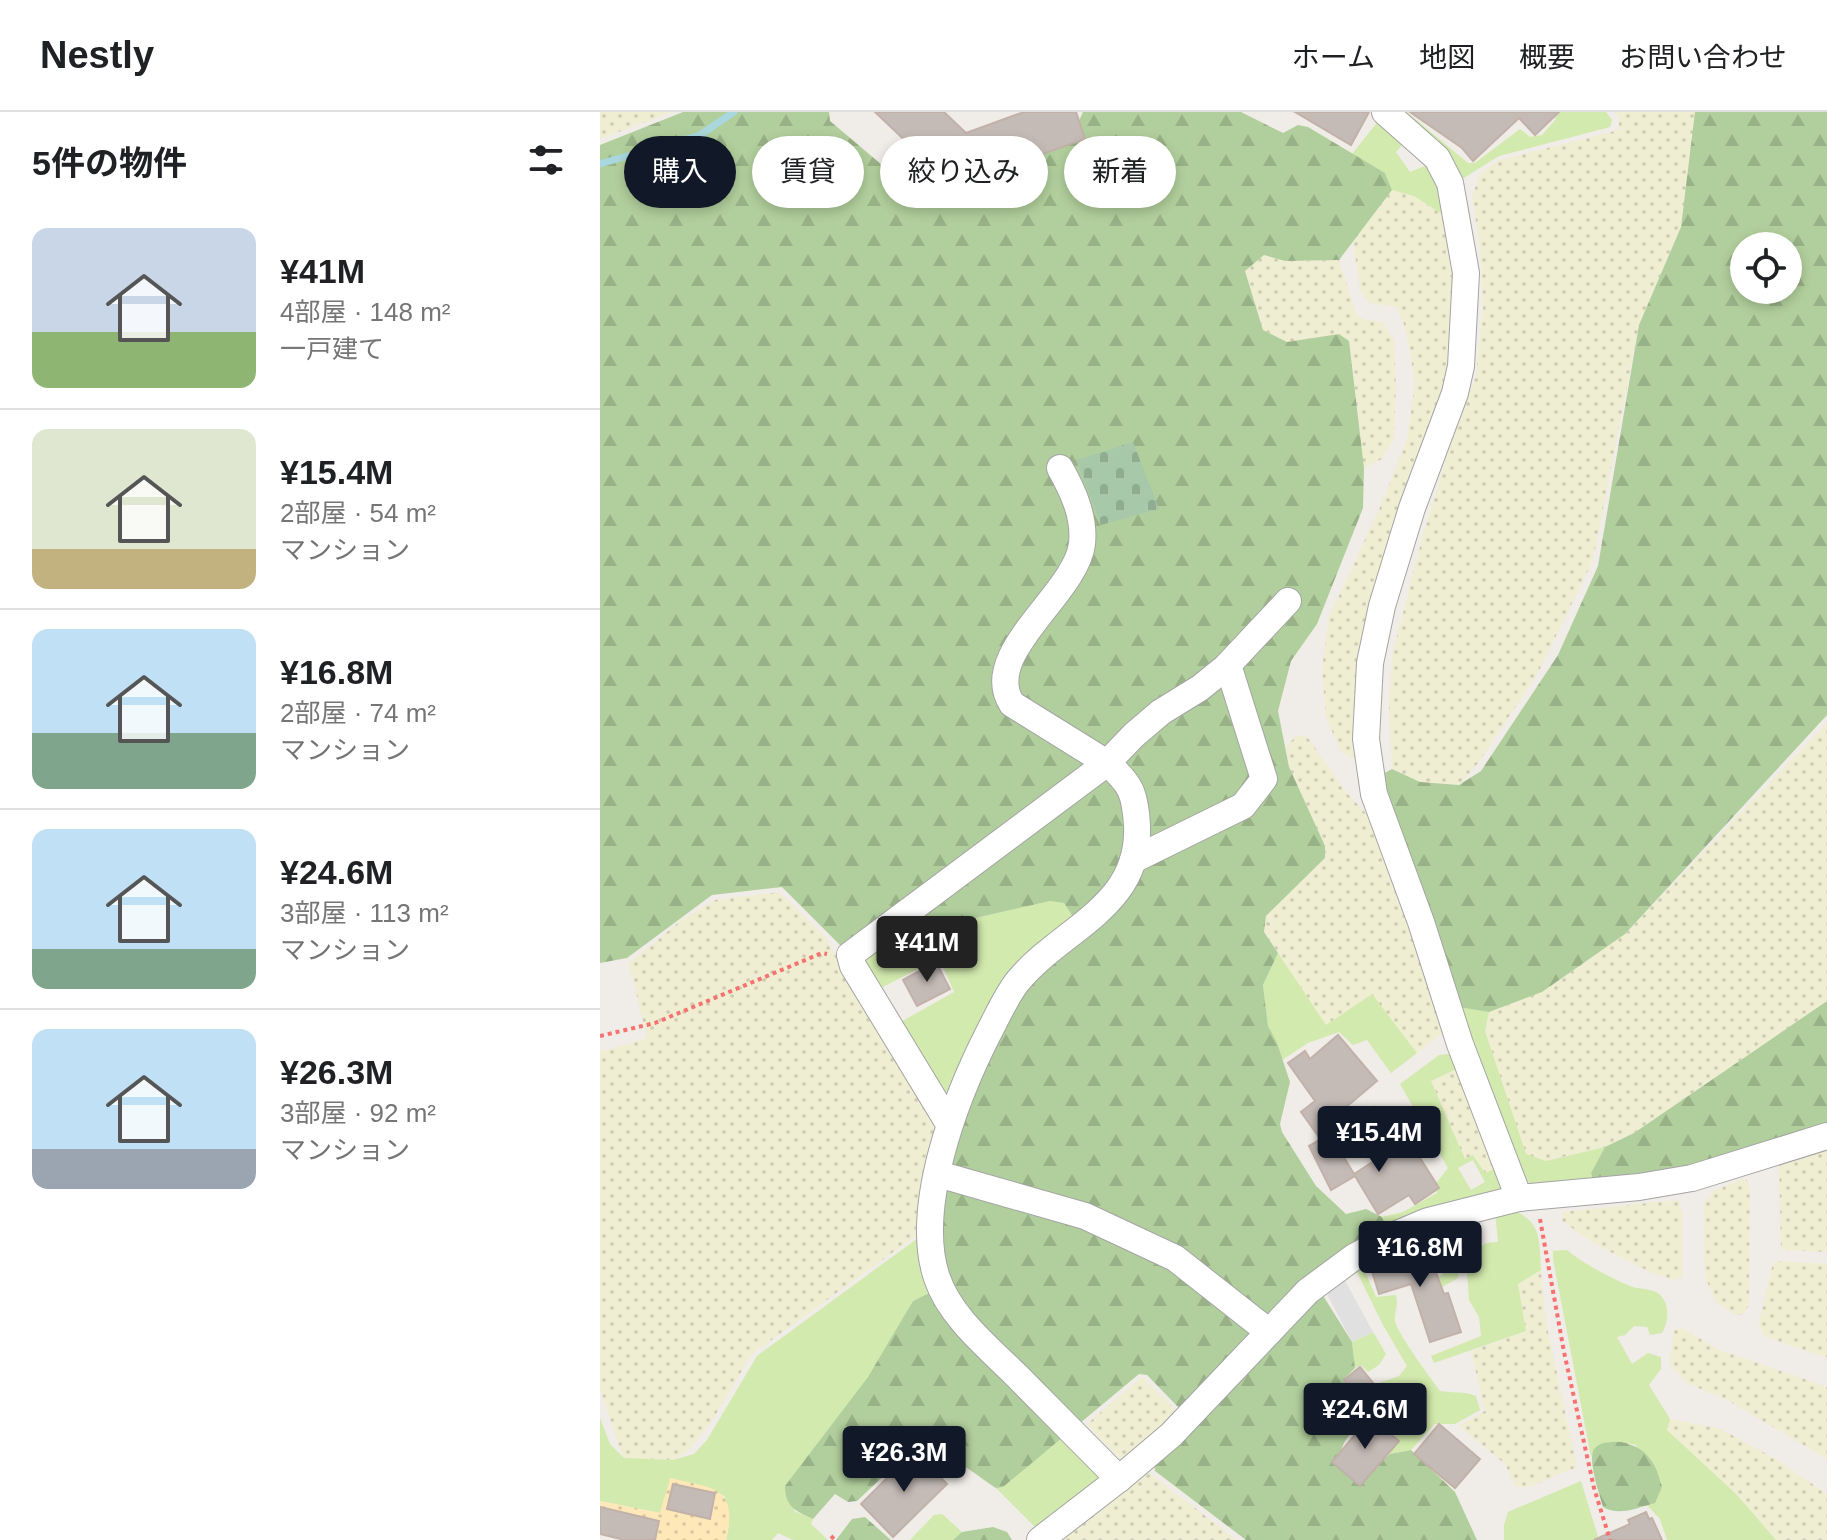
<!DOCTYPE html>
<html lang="ja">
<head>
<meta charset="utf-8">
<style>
  :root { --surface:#fff; --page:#f6f6f6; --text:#202124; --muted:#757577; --line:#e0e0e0; --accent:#111827 }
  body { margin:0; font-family:Arial,"Noto Sans JP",sans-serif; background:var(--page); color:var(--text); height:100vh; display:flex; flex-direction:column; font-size:30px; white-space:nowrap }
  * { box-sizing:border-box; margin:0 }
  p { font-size:26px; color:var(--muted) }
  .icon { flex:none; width:44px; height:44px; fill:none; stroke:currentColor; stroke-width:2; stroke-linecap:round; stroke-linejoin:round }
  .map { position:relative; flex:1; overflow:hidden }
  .side { display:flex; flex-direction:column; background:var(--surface); width:600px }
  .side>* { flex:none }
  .top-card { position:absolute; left:24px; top:24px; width:760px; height:72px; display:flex; gap:16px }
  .fabs { position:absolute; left:1130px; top:120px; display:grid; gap:16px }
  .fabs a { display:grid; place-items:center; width:72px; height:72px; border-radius:50%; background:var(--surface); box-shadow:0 4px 12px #0003; font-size:40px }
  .price { position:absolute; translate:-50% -68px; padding:0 18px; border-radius:8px; background:var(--accent); color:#fff; font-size:26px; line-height:52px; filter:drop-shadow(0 2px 4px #0008) }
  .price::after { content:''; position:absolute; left:50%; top:48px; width:24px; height:18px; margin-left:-12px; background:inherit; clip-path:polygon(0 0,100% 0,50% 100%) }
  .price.active { background:#222; color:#fff }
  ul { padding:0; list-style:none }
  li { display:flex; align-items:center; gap:24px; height:200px; padding:0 32px }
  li+li { border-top:2px solid var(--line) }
  li span { display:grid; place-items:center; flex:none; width:224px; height:160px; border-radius:16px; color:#555 }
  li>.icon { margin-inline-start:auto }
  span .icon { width:96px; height:96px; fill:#fffc; stroke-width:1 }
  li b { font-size:34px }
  h2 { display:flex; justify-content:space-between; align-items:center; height:96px; padding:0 32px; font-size:34px }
  .pill { padding:0 28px; border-radius:36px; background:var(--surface); box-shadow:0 4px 12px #0003; font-size:28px; line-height:72px }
  .pill.active { background:var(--accent); color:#fff }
  header { display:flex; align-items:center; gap:48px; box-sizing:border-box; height:112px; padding:0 40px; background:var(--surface); border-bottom:2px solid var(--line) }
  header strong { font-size:38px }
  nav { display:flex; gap:44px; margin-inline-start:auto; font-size:28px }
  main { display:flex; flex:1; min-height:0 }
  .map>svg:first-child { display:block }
  .farmland { fill:url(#farmland-dots) }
  .grass { fill:#d2eaad; fill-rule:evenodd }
  .forest { fill:url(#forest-firs); fill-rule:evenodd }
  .sand { fill:url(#sand-dots); fill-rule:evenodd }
  .cemetery { fill:url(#cemetery-stones) }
  .parking { fill:#e0e0e0 }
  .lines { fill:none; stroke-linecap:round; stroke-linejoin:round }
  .stream { stroke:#a8d7dd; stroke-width:7 }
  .building { fill:#c5bbb6; stroke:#c2b1a9; stroke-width:2 }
  .minor-casing { stroke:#a4a4a4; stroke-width:28 }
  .path { stroke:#f97070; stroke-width:4; stroke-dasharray:4 4; stroke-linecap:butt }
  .minor { stroke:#fff; stroke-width:26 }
</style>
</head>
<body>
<header>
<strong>Nestly</strong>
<nav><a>ホーム</a><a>地図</a><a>概要</a><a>お問い合わせ</a></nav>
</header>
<main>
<section class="side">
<h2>5件の物件<svg class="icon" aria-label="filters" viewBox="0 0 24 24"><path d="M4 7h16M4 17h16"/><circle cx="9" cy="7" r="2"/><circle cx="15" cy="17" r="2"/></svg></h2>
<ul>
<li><span style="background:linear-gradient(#c9d6e8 65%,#8fb573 0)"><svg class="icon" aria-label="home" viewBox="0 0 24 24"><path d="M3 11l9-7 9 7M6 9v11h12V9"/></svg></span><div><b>¥41M</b><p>4部屋 · 148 m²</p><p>一戸建て</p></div></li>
<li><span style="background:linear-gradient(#dfe7d0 75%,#c2b280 0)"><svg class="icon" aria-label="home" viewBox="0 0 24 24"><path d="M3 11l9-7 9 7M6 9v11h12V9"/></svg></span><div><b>¥15.4M</b><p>2部屋 · 54 m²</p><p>マンション</p></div></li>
<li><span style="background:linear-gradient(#bfe0f5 65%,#7fa58c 0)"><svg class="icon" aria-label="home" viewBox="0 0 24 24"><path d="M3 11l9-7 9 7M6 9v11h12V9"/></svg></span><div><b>¥16.8M</b><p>2部屋 · 74 m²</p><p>マンション</p></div></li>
<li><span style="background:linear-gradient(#bfe0f5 75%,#7fa58c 0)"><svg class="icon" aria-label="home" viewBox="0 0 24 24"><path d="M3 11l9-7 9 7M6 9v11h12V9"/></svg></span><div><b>¥24.6M</b><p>3部屋 · 113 m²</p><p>マンション</p></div></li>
<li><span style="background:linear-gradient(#bfe0f5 75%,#9aa5b1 0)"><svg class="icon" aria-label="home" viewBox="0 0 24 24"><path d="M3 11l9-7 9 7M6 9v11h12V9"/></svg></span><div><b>¥26.3M</b><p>3部屋 · 92 m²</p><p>マンション</p></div></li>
</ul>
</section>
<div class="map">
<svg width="1227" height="1428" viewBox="0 0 1227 1428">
  <defs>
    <pattern id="farmland-dots" width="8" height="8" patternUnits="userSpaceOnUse" patternTransform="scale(2)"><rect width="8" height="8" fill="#efeed2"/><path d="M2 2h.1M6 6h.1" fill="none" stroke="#cdccb4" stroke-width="1.8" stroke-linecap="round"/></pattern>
    <pattern id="forest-firs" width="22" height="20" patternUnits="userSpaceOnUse" patternTransform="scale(2)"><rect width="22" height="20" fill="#b1cf9c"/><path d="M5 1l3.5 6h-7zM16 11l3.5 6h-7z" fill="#98b186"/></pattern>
    <pattern id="sand-dots" width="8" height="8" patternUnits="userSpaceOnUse" patternTransform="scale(2)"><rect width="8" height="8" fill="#fee8b7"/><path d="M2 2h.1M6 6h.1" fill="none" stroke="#d9c79d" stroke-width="1.8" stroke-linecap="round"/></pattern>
    <pattern id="cemetery-stones" width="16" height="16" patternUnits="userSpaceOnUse" patternTransform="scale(2)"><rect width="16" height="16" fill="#a8c9a9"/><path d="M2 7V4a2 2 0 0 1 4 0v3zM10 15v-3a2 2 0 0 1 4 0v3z" fill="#90ac91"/></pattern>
  </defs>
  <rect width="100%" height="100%" fill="#f0ece7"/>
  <!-- farmland -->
  <g class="farmland">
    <path d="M0 0H72L0 27Z"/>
    <path d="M1015 0H1095L1097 3 1081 115 1039 213 993 448 938 561 878 651 859 673 820 670 792 657 789 593 792 544 824 419 856 315 876 264 883 196 880 135 872 84 881 60 900 48 1019 18V5Z"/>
    <path d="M792 78 814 84 845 104 856 168 851 255 756 649 740 638 726 605 722 557 729 505 782 391 807 328 815 271 806 217 796 195 768 191 760 177 753 129Z"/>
    <path d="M663 143 685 149 739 148 756 202 765 208 783 210 794 228 796 274 794 326 782 347 764 356 749 229 738 222 687 230 663 218 645 159Z"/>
    <path d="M1227 611V889L1034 1021 1005 1035 945 1049 926 1042 885 919 889 900 942 880 1025 822Z"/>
    <path d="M706 623 746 680 776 712 849 916 817 941 771 882 726 913 664 820 666 804 725 746 689 655 686 635 695 625Z"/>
    <path d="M179 780 225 825 336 1015 317 1123 152 1242 112 1309 89 1338 73 1348 23 1346 0 1277V940L47 926 29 851 83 807 115 788Z"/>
    <path d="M859 956 899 1055 885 1061 874 1043 865 1047 831 969Z"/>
    <path d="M1227 1036V1140L1181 1138 1179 1053Z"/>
    <path d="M1146 1066 1150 1077 1149 1192 1144 1202 1135 1203 1116 1190 1105 1165 1104 1092 1113 1079Z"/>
    <path d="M1078 1088 1082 1101V1165L1074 1168 1054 1162 995 1132 962 1109 963 1100Z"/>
    <path d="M1175 1149 1227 1152V1246L1163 1224 1159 1211 1171 1158Z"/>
    <path d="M941 1158 946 1210 977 1355 929 1375H916L905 1352 859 1314 885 1299 871 1239 926 1219 918 1172Z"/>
    <path d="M1082 1216 1120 1238 1227 1275V1347L1129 1289 1087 1271 1070 1252 1074 1218Z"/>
    <path d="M542 1265 575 1297 566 1315 528 1348 520 1347 487 1312Z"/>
    <path d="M1070 1307 1121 1317 1179 1349 1227 1382V1428H1176L1137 1383 1067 1318Z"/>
    <path d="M549 1361 637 1428H458Z"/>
  </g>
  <!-- grass -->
  <g class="grass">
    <path d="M797 0H807L868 51H875L920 17 930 25 942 23 956 7 952 0H1006L1012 8 1010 15 899 44 859 69Z"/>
    <path d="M780 7 806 29 796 40 810 60 832 51 845 104 814 84 792 78 785 61 752 42Z"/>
    <path d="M450 789 464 791 475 808 352 979 342 980 299 911 354 880 339 846 279 877 259 844 362 809Z"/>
    <path d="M678 841 726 913 772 882 817 941 791 961 767 928 753 933 739 920 708 931 682 948 668 914 663 873Z"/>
    <path d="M858 895 889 900 885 919 926 1042 946 1049 1005 1035 991 1061 993 1068 930 1072 920 1060Z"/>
    <path d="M848 942 855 947 859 956 831 969 865 1047 873 1043 885 1061 899 1055 903 1067 901 1080 787 1117 782 1105 803 1100 837 1081 835 1073 848 1056 800 972 839 943ZM873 1048 885 1070 871 1078 858 1056Z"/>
    <path d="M774 993 784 999 796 1019 793 1029 781 1032 767 1010 766 998Z"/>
    <path d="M909 1097C942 1108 939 1127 941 1158L918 1172 926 1219 834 1251 831 1244 881 1224 879 1205 869 1188 867 1161 872 1141 886 1131 898 1130 895 1099Z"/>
    <path d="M834 1117 840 1133 864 1132 858 1166 828 1183 820 1174 842 1163 848 1150 843 1142 834 1139 829 1126 807 1131 788 1143 784 1135Z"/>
    <path d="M318 1126 331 1180 313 1189 194 1399 213 1407 211 1412 228 1428H193L178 1421 172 1428H126L129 1414 125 1384 71 1366 60 1401 0 1389V1306L10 1332 24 1346 73 1348 94 1342 107 1328 157 1244Z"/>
    <path d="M967 1138C982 1151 1014 1168 1033 1175 1043 1178 1055 1176 1062 1185 1070 1195 1068 1211 1062 1221L1050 1223 1047 1215 1034 1214 1025 1223 1017 1225 1032 1252 1048 1241 1061 1245V1257L1049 1273 1070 1307 1067 1318 1137 1383 1176 1428H1067L1060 1407 1047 1393 1055 1391 1036 1333C1018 1329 1000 1326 991 1345L953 1147V1139Z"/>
    <path d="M762 1152 776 1185 796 1183C799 1194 794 1199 795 1209 797 1221 831 1267 840 1279 852 1281 865 1279 876 1284L880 1298 855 1312H835L811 1338 790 1342 788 1334 808 1304 807 1292 797 1283 779 1291 760 1311 761 1301 757 1287 779 1271 799 1264 807 1254 783 1213 755 1156Z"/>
    <path d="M773 1220 786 1242 779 1253 768 1260 761 1253 755 1256 752 1230Z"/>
    <path d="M465 1324 501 1362V1368L438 1418 396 1376 403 1374Z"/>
    <path d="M981 1369 999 1428H904V1413L908 1400Z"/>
    <path d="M342 1402 362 1420 353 1428H310L334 1403Z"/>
  </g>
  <!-- forest -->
  <g class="forest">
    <path d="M83 0H229L230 9 282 53 313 71 360 87 380 85 473 22 483 0H641L683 21 698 13 708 15 785 61 792 78 739 148 685 149 664 143 645 159 663 218 687 230 739 222 749 229 764 356 763 396 717 512 691 549 678 599 689 655 725 734V746L666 804 664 820 678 841 663 873 668 914 677 931 690 970 680 1012 682 1020 716 1074 746 1102 766 1097 782 1105 787 1117 579 1296 547 1263 539 1262 403 1375 396 1376C373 1361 338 1330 310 1339L257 1389 248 1390 235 1382 213 1407C195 1399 185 1394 185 1374L268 1265 313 1189 331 1180H354L337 1120 348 1043 399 909 475 808 464 791 450 789 362 809 259 844 242 835 182 775 112 783 27 846 0 851V33Z"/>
    <path d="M1095 0H1227V603L1025 822 942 880 889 900 858 895 779 664 792 657 820 670 859 673 881 659 958 543 998 454 1039 213 1081 115ZM1144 134H1188V178H1144Z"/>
    <path d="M1227 889V1015L1091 1056 993 1068 991 1061 1005 1035 1034 1021Z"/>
    <path d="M722 1182 752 1230 755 1256 743 1268C782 1320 744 1307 739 1349L761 1368 790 1342 811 1338 855 1380 877 1428H646L555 1359 554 1347Z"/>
    <path d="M1021 1330C1047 1335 1056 1351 1062 1375L1055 1391C1039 1395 1019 1405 1003 1395 1000 1383 986 1345 995 1336 1001 1329 1013 1330 1021 1330Z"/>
    <path d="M265 1405 291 1428H236L252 1407Z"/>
    <path d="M393 1415 407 1420 412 1428H353L362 1420Z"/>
  </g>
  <!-- sand -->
  <path class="sand" d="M70 1366C112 1376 139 1373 126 1428H55L59 1409 0 1395V1389L60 1401ZM73 1372 115 1381 110 1406 67 1397Z"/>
  <!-- cemetery -->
  <path class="cemetery" d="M533 330 559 397 501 413 476 348Z"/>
  <!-- parking -->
  <path class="parking" d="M743 1165 773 1220 752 1230 724 1176Z"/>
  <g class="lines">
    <!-- stream -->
    <path class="stream" d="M0 52 100 23 134 0"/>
  </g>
  <!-- building -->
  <g class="building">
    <path d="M275 0H344L366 21 424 0H476L485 27 400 57 404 62 374 80 349 38 333 55Z"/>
    <path d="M695 0H769L751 33Z"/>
    <path d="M810 0H959L935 23 919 6 873 49 862 36Z"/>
    <path d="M336 850 350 877 317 894 303 868Z"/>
    <path d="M738 923 777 969 732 1007 736 1012 719 1025 701 1000 715 989 688 951 705 939 710 947Z"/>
    <path d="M730 1022 754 1062 808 1027 839 1076 815 1092 809 1083 778 1102 755 1064 731 1078 709 1034Z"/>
    <path d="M824 1128 844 1182 848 1181 861 1220 830 1230 811 1172 779 1182 771 1156 802 1147 799 1139Z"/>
    <path d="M760 1255 774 1272 758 1285 744 1268Z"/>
    <path d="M770 1305 799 1329 760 1374 732 1350Z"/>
    <path d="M839 1312 880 1347 855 1376 814 1342Z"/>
    <path d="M314 1339 347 1372 293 1425 261 1392Z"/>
    <path d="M73 1372 115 1381 110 1407 67 1397Z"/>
    <path d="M0 1395 59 1409 55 1428H25L0 1422Z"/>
    <path d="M1046 1400 1049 1407 1052 1406 1062 1428H994L1030 1412 1028 1408Z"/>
  </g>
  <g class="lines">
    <defs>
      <g id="minor">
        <path d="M785 0 837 46 850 71 866 161 861 254 855 281 812 396 782 494 770 551 766 627 774 682 821 810 860 932 919 1086"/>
        <path d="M460 356C473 379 485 405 482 432 476 482 379 542 412 592L507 651 534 623 561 600 600 576 626 555 688 489"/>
        <path d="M533 748 643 694 664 667 628 553"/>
        <path d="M349 1012 253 854 250 843 507 651C531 672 535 681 537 713 541 795 463 815 418 869 406 884 397 905 388 922 356 985 313 1096 337 1166 350 1205 389 1236 417 1264 451 1298 485 1333 519 1367"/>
        <path d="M338 1062 485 1104 575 1146 669 1220"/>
        <path d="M440 1428 519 1367 571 1323 708 1179 754 1145 795 1123 828 1109 919 1086 1039 1075 1092 1066 1227 1024"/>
      </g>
    </defs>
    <!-- minor casing -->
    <use href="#minor" class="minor-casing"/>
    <!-- path -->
    <g class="path">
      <path d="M0 924 55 911 222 841 227 842"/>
      <path d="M940 1107 964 1240 994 1376 1010 1428"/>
      <path d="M231 1424 235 1428"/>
    </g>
    <!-- minor -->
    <use href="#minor" class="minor"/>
  </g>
</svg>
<div class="fabs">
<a><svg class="icon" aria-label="locate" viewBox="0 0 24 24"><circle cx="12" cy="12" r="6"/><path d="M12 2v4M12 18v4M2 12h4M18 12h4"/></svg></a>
</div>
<b class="price active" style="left:327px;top:872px">¥41M</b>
<b class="price" style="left:779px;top:1062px">¥15.4M</b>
<b class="price" style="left:820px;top:1177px">¥16.8M</b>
<b class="price" style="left:765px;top:1339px">¥24.6M</b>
<b class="price" style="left:304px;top:1382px">¥26.3M</b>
<div class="top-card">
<a class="pill active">購入</a>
<a class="pill">賃貸</a>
<a class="pill">絞り込み</a>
<a class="pill">新着</a>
</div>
</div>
</main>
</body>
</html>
